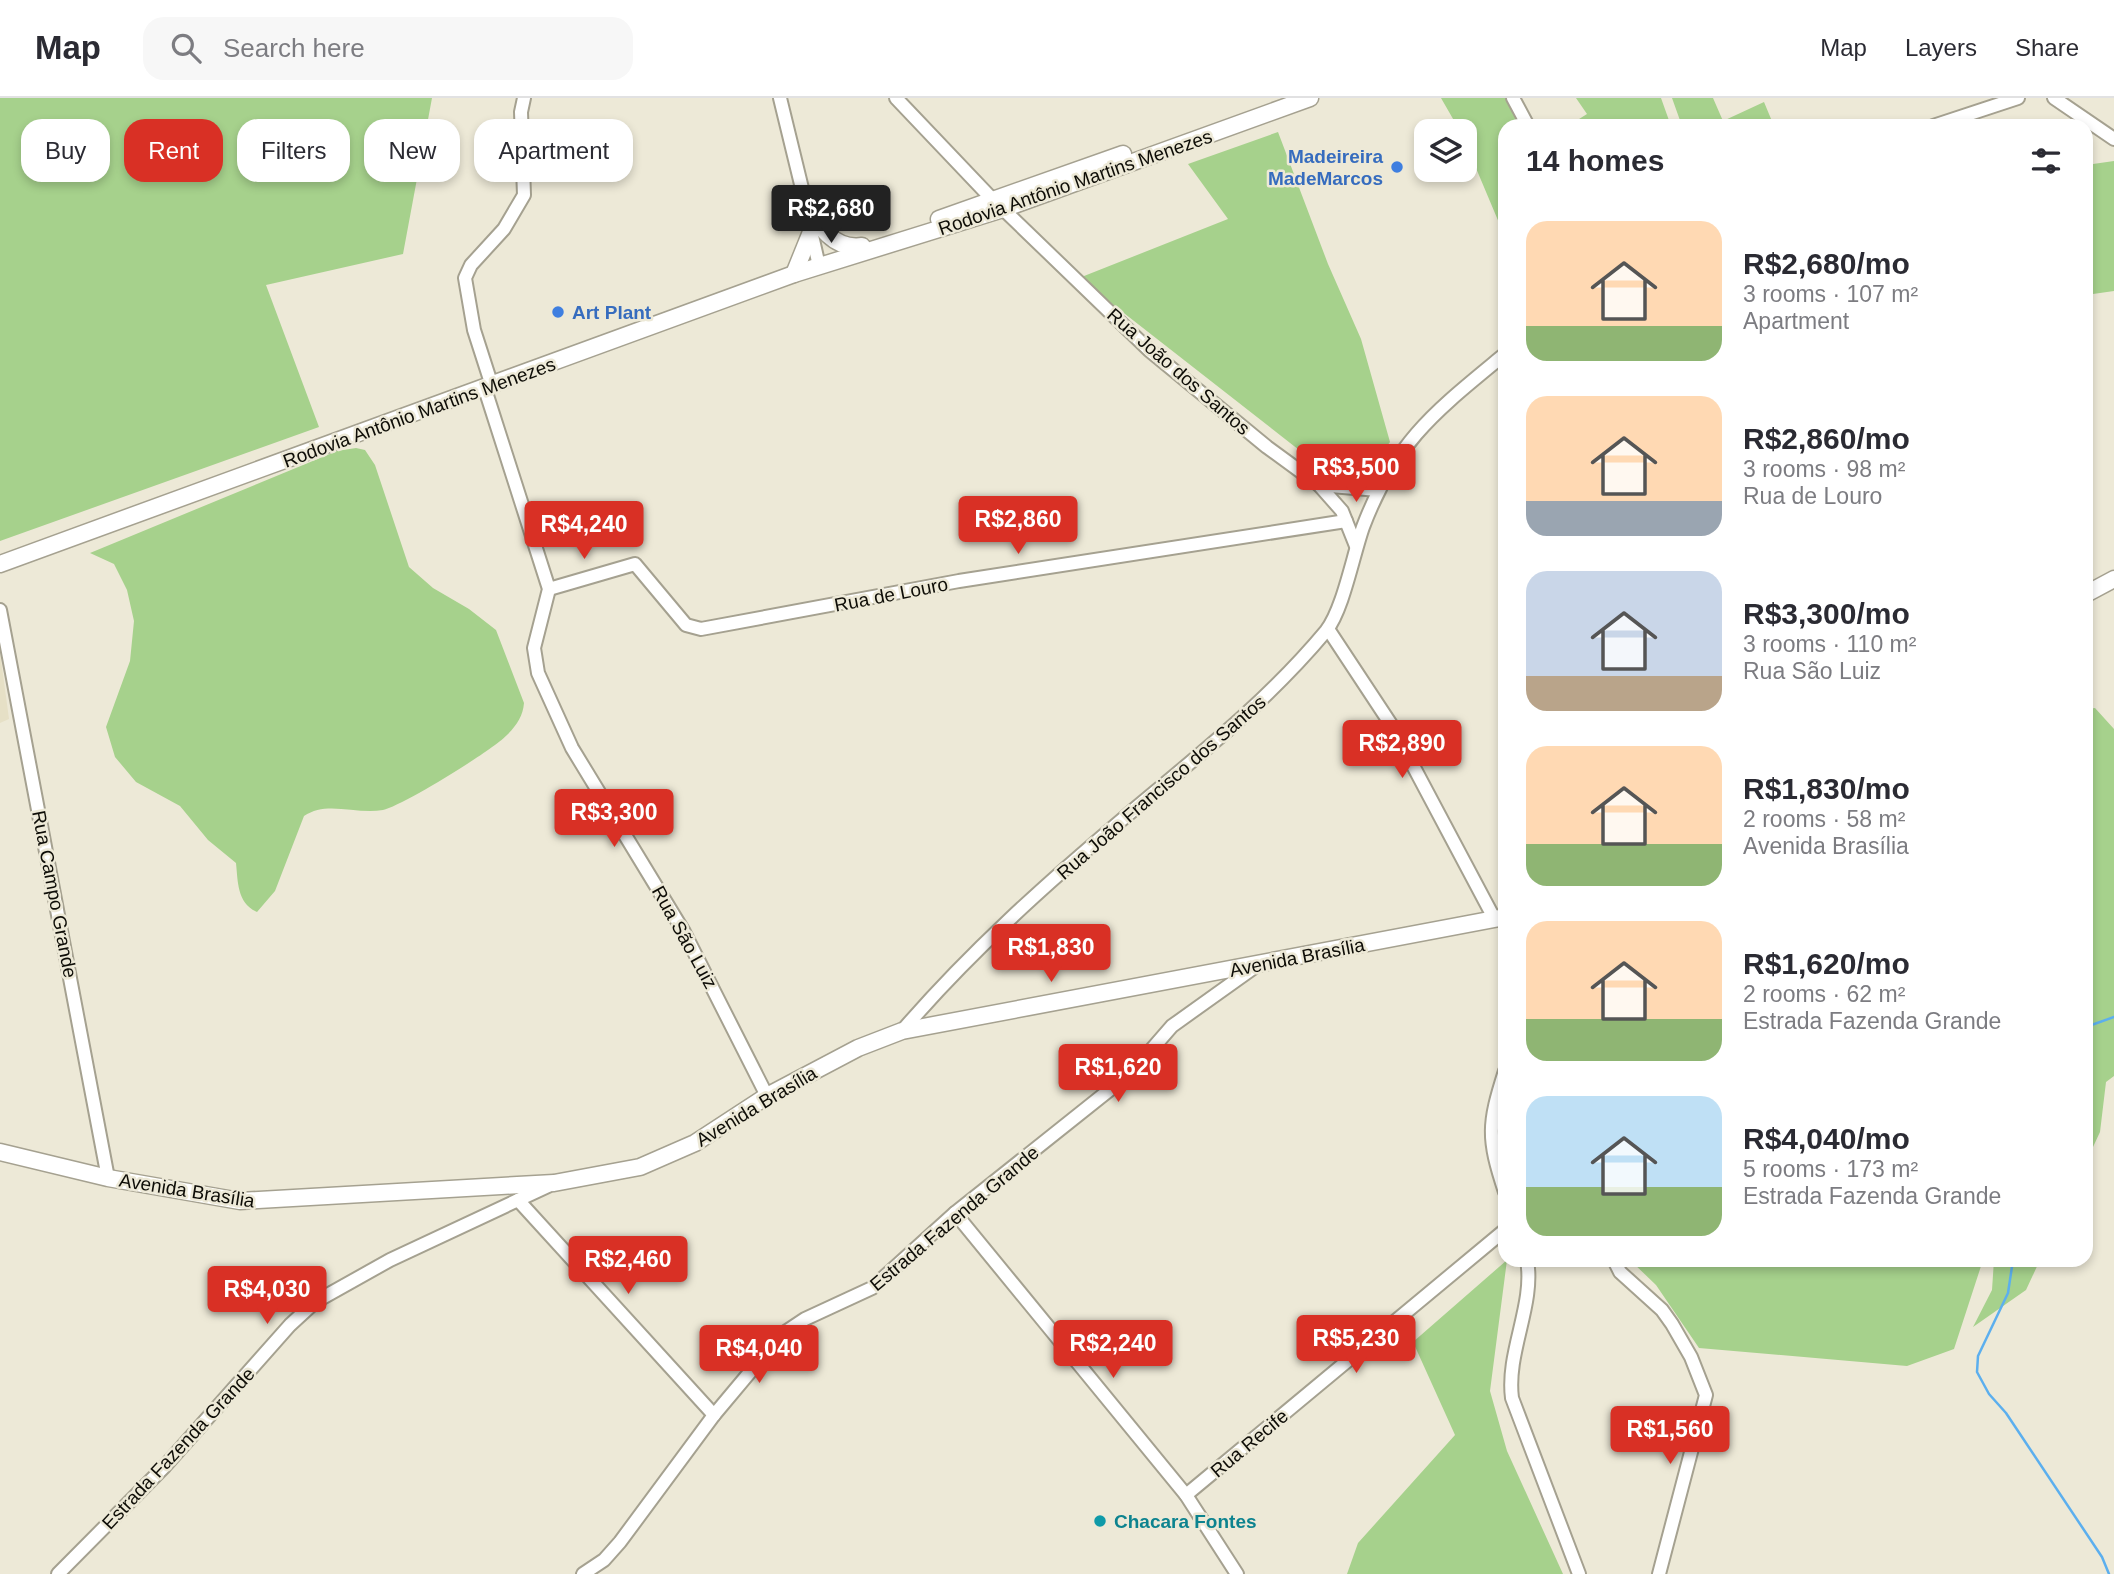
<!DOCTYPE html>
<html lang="en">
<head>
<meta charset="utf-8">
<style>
  :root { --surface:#fff; --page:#f7f7f7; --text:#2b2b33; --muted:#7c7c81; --line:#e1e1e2; --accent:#d93025 }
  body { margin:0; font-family:Arial,sans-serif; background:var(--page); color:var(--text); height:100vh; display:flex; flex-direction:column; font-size:26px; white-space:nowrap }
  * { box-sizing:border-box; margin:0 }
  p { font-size:23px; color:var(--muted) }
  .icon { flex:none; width:38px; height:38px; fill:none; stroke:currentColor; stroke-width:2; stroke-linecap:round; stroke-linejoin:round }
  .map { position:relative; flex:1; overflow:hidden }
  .side { position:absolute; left:1498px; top:21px; width:595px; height:1148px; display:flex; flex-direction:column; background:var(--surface); border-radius:21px; box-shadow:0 4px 10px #0003 }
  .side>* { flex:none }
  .top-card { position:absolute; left:21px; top:21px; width:665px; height:63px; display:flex; gap:14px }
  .tools { position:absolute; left:1414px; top:21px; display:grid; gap:14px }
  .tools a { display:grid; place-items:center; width:63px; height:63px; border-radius:14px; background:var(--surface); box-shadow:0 4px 10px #0003; font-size:35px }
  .price { position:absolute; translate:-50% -60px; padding:0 16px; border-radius:7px; background:var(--accent); color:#fff; font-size:23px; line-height:46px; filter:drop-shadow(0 2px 4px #0008) }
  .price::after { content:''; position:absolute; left:50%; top:42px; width:21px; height:16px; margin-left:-10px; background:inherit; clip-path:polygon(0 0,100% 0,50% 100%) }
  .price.active { background:#222; color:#fff }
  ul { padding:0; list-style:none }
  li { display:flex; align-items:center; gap:21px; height:175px; padding:0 28px }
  li span { display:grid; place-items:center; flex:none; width:196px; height:140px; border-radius:21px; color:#555 }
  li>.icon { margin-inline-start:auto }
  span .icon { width:84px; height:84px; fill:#fffc; stroke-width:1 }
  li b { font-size:30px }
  h2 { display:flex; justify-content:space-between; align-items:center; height:84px; padding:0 28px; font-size:30px }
  .chip { padding:0 24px; border-radius:21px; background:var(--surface); box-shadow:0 4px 10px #0003; font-size:24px; line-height:63px }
  .chip.active { background:var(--accent); color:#fff }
  header { display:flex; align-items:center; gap:42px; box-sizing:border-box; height:98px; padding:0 35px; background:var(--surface); border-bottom:2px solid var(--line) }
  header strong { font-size:33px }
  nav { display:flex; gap:38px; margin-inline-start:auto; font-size:24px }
  .search { width:490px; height:63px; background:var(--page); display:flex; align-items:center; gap:18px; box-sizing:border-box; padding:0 24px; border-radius:21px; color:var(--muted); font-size:26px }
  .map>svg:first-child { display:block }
  .built { fill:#e6e0c6 }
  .green { fill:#a6d18c }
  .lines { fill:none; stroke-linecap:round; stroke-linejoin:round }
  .stream { stroke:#5cafee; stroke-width:2.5 }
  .minor-casing { stroke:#a5a190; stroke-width:16 }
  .major-casing { stroke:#a5a190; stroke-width:19 }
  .minor { stroke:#fff; stroke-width:12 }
  .major { stroke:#fff; stroke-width:16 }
  .shop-dot { fill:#3f7fe0; stroke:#ede9d7; stroke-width:2.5 }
  .culture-dot { fill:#0f9aa8; stroke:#ede9d7; stroke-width:2.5 }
  .labels { text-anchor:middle; stroke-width:5; stroke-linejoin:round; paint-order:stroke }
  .shop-label { font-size:19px; font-weight:bold; fill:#366cbe; stroke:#ede9d7; text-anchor:end }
  .street-label { font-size:19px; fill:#0e0d07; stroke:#ede9d7 }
  .culture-label { font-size:19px; font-weight:bold; fill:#0d838f; stroke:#ede9d7; text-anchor:start }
</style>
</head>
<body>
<header>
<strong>Map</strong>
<div class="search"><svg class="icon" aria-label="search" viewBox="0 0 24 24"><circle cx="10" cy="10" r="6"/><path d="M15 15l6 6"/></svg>Search here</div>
<nav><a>Map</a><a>Layers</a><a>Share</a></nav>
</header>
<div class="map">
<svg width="2114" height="1476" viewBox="0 0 2114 1476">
  <rect width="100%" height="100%" fill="#ede9d7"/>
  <!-- built -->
  <path class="built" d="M0 554 9 621 0 625Z"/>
  <!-- green -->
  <g class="green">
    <path d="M0 0H432L403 156 266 187 319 329 0 443Z"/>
    <path d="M1441 0H1508L1523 28H1505V139L1465 44V33H1460Z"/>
    <path d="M1576 0H1661L1671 28H1568L1587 16Z"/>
    <path d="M1672 0H1713L1723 23 1764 4 1774 28H1682Z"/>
    <path d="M1278 34 1328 166 1361 241 1390 344 1366 376 1339 375 1308 359 1079 180 1228 121 1188 66Z"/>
    <path d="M2114 63V193L2086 197V67Z"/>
    <path d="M356 350 365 352 375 367 409 469 433 490 469 511 496 532 524 605C523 618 517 627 507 637 493 652 402 708 383 712 356 717 327 702 304 718L275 793 257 814C237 805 238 784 236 765L208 742 180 708 136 684 115 659 106 629 130 563 134 523 127 492 114 466 90 455 337 353Z"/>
    <path d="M2095 610 2114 631V978L2106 984 2100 1034 2086 1064V611Z"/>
    <path d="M1507 1162 1490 1293 1507 1353 1563 1476H1347L1358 1445 1455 1337 1413 1244Z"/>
    <path d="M1630 1162H1983L1954 1251 1907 1268 1699 1250 1656 1187Z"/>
    <path d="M1994 1162H2040L2026 1192 1973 1229 1992 1192Z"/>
  </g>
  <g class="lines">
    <!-- stream -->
    <g class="stream">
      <path d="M2086 929 2114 919"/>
      <path d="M2013 1162 2008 1195 1978 1258 1977 1274 1989 1296 2006 1315 2102 1459 2109 1476"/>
    </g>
    <defs>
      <g id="minor">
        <path d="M780 0 808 115"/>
        <path d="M896 0 993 102"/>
        <path d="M1513 0 1528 28"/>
        <path d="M2054 0 2114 41"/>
        <path d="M1933 28 2018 0"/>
        <path d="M1003 111 1149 252 1267 349 1319 387 1378 392"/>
        <path d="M811 133 819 168"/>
        <path d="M492 288 474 232 465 180 471 167 504 131 524 97 521 14 524 0"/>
        <path d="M485 291 549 491 534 550 538 575 572 650 684 834 767 998"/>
        <path d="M1319 387 1342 413 1356 448"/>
        <path d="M549 491 635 466 686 527 701 531 959 483 1346 423"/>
        <path d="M0 512 108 1080"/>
        <path d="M1328 531 1392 628 1495 822"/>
        <path d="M902 933C969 855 1046 786 1124 720 1194 661 1266 605 1326 533 1343 512 1353 457 1363 429 1396 342 1436 313 1505 256"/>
        <path d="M1505 973C1488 1026 1487 1040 1505 1094"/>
        <path d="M518 1102 714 1317"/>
        <path d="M955 1115 1186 1397 1237 1476"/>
        <path d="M1527 1162C1535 1207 1506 1254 1512 1300L1579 1476"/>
        <path d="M1614 1162 1620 1174 1662 1212 1672 1226 1691 1259 1706 1297 1659 1476"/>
        <path d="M1186 1397 1505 1132"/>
        <path d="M58 1476 165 1368 290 1227 315 1204 390 1162 548 1088"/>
        <path d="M583 1476 604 1462 620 1444 714 1317 781 1237 805 1221 872 1190 955 1115 1132 974 1172 928 1256 868"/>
      </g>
      <g id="major">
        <path d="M806 106C819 128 833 152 862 148"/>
        <path d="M939 121 1123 56"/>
        <path d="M794 176 811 134"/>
        <path d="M0 466 794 176 1003 111 1310 0"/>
        <path d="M2086 496 2114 481"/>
        <path d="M0 1054 108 1080 240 1103 554 1085 640 1069 695 1045 767 998 858 950 902 933 1505 819"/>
      </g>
    </defs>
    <!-- minor casing -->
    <use href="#minor" class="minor-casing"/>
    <!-- major casing -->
    <use href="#major" class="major-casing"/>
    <!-- minor -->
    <use href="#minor" class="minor"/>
    <!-- major -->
    <use href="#major" class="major"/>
  </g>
  <!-- markers -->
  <g class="shop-dot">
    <circle cx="1397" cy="69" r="7"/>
    <circle cx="558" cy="214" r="7"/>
  </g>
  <circle class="culture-dot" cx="1100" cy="1423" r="7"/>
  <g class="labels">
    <!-- shop labels -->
    <g class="shop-label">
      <text x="1383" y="65">Madeireira<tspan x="1383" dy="22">MadeMarcos</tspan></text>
      <text x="572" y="221" text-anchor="start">Art Plant</text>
    </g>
    <!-- street labels -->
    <g class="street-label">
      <text transform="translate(1075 84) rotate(-19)" y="7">Rodovia Antônio Martins Menezes</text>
      <text transform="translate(1179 273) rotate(41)" y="7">Rua João dos Santos</text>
      <text transform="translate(419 314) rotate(-20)" y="7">Rodovia Antônio Martins Menezes</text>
      <text transform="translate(891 496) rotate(-11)" y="7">Rua de Louro</text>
      <text transform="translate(1161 689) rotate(-41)" y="7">Rua João Francisco dos Santos</text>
      <text transform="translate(55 796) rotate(79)" y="7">Rua Campo Grande</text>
      <text transform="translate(685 839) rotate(61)" y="7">Rua São Luiz</text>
      <text transform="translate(1297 859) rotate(-11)" y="7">Avenida Brasília</text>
      <text transform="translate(756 1008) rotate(-31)" y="7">Avenida Brasília</text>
      <text transform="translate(187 1092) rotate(9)" y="7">Avenida Brasília</text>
      <text transform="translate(954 1120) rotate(-40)" y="7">Estrada Fazenda Grande</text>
      <text transform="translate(1249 1345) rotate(-40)" y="7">Rua Recife</text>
      <text transform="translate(178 1350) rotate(-47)" y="7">Estrada Fazenda Grande</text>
    </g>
    <!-- culture labels -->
    <g class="culture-label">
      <text x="1114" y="1430">Chacara Fontes</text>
    </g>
  </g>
</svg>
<div class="tools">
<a><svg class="icon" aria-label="layers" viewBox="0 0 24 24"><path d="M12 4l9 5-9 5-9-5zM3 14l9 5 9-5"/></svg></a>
</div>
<b class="price active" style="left:831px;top:147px">R$2,680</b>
<b class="price" style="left:1356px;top:406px">R$3,500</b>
<b class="price" style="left:1018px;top:458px">R$2,860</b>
<b class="price" style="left:584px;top:463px">R$4,240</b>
<b class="price" style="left:1402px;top:682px">R$2,890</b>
<b class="price" style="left:614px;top:751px">R$3,300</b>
<b class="price" style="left:1051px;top:886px">R$1,830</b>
<b class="price" style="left:1118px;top:1006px">R$1,620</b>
<b class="price" style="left:628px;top:1198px">R$2,460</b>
<b class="price" style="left:267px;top:1228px">R$4,030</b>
<b class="price" style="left:1356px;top:1277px">R$5,230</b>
<b class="price" style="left:1113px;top:1282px">R$2,240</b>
<b class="price" style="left:759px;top:1287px">R$4,040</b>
<b class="price" style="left:1670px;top:1368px">R$1,560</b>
<div class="top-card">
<a class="chip">Buy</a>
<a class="chip active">Rent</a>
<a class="chip">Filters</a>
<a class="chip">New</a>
<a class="chip">Apartment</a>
</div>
<section class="side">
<h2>14 homes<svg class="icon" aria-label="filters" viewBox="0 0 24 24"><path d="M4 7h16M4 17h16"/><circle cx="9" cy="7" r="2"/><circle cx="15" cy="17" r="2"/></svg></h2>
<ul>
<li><span style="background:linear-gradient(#ffd9b3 75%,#8fb573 0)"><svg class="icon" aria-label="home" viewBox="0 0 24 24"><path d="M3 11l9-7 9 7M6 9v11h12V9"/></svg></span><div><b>R$2,680/mo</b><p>3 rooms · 107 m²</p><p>Apartment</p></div></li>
<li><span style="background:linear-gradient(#ffd9b3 75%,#9aa5b1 0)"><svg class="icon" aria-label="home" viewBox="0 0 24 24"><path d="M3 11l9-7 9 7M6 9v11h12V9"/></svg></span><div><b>R$2,860/mo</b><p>3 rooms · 98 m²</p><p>Rua de Louro</p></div></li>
<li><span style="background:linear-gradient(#c9d6e8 75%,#b9a48a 0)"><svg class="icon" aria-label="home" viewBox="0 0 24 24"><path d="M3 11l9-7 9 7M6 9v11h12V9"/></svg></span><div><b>R$3,300/mo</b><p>3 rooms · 110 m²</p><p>Rua São Luiz</p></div></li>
<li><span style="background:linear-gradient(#ffd9b3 70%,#8fb573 0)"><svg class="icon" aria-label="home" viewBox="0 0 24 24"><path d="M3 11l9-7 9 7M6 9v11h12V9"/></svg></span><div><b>R$1,830/mo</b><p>2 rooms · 58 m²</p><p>Avenida Brasília</p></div></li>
<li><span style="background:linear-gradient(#ffd9b3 70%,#8fb573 0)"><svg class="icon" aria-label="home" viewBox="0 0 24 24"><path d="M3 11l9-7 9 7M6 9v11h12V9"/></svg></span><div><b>R$1,620/mo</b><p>2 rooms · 62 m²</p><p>Estrada Fazenda Grande</p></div></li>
<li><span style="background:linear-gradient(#bfe0f5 65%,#8fb573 0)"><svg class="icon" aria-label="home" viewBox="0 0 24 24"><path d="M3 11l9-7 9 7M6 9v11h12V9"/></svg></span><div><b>R$4,040/mo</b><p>5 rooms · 173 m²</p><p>Estrada Fazenda Grande</p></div></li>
</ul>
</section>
</div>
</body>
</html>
